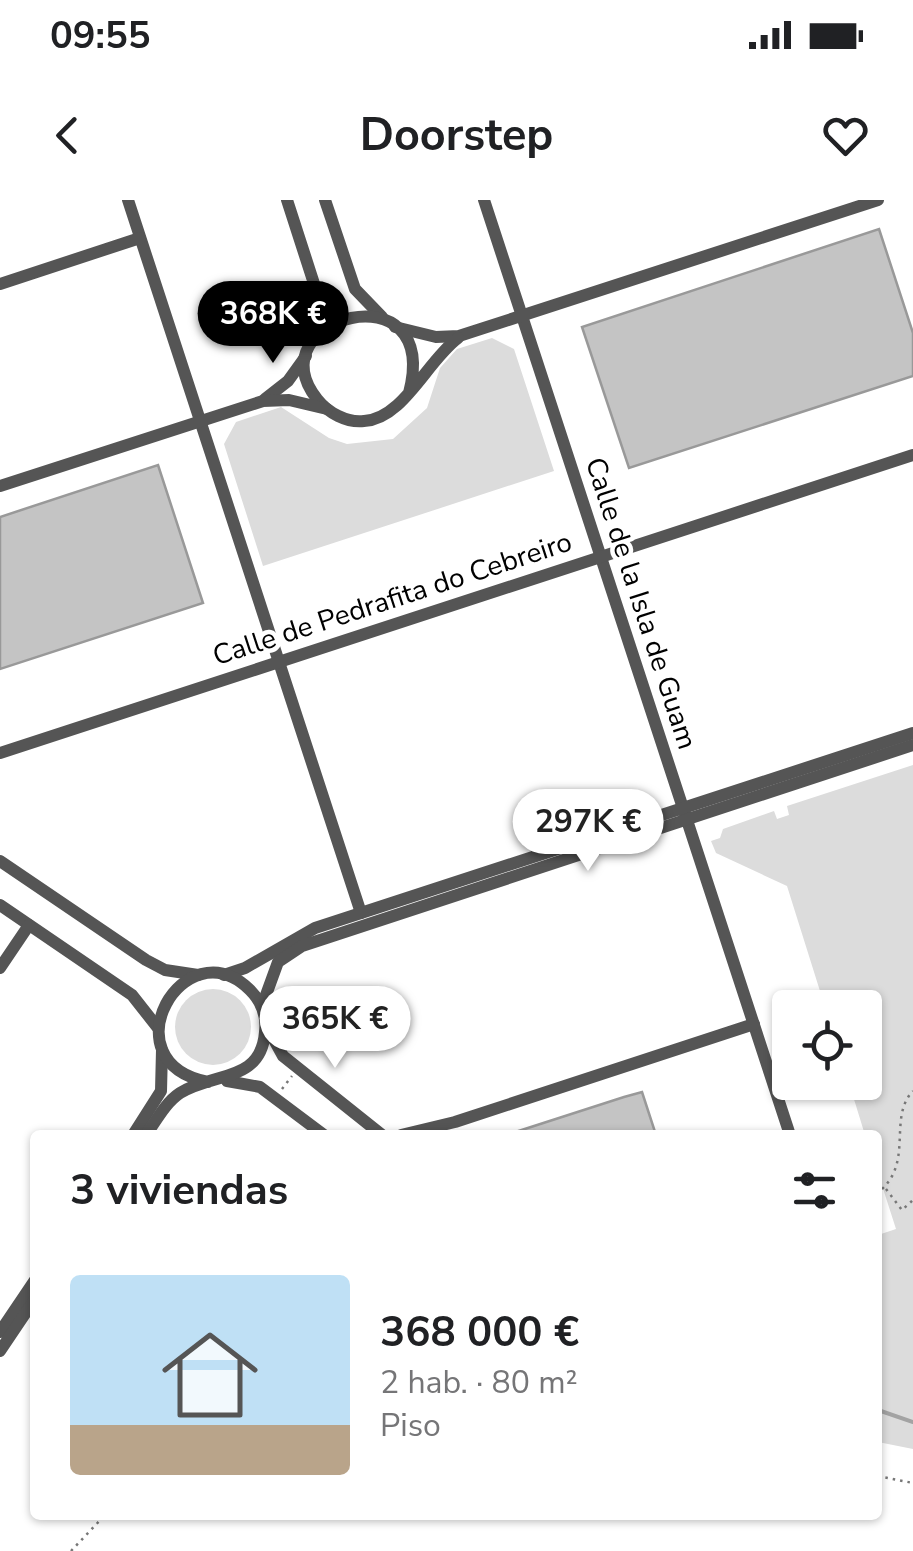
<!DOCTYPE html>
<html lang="es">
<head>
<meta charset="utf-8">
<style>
  :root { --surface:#fff; --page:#f2f2f2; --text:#202124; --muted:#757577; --line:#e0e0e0; --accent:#000 }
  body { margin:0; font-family:"Nunito Sans",sans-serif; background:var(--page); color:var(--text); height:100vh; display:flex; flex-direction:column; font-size:38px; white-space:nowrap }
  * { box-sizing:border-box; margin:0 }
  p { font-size:32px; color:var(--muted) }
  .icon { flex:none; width:55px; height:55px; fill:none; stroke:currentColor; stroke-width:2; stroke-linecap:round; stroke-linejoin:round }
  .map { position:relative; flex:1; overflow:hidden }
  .details { position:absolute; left:30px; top:930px; width:852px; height:390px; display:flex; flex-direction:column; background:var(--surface); border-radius:10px; box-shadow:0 2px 8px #0004 }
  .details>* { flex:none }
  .buttons { position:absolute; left:772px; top:790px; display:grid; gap:20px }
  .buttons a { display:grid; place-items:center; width:110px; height:110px; border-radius:10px; background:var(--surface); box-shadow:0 2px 8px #0004; font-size:50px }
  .price { position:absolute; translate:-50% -85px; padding:0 22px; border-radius:35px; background:#fff; color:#222; font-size:32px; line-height:65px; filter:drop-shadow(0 2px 5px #0008) }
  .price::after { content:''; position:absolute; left:50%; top:60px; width:30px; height:22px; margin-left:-15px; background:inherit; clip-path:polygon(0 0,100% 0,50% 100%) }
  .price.on { background:var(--accent); color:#fff }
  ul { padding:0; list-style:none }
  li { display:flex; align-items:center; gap:30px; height:250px; padding:0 40px }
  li+li { border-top:2px solid var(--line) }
  li span { display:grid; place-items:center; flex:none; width:280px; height:200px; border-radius:10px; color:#555 }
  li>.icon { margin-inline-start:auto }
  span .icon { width:120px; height:120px; fill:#fffc; stroke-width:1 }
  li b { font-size:42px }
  h2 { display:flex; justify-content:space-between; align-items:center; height:120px; padding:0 40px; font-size:42px }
  .status { display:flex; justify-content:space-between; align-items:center; height:70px; padding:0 50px; background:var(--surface); direction:ltr }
  .status svg { height:28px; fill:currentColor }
  header { display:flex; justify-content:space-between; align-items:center; height:130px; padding:0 40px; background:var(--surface); font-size:45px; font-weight:700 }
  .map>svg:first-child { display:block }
  .green { fill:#dcdcdc }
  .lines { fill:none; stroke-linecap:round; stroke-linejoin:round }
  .stream { stroke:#a3a3a3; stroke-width:4 }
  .building { fill:#c4c4c4; stroke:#999; stroke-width:2.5 }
  .path { stroke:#777; stroke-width:2.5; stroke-dasharray:2.5 5; stroke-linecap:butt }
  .street { stroke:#555; stroke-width:12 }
  .labels { text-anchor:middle; stroke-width:9; stroke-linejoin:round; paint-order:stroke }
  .street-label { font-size:28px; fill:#000; stroke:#fff }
</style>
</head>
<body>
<div class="status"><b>09:55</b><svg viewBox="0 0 49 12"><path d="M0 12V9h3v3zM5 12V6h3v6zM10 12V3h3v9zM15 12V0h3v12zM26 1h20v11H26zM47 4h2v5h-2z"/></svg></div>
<header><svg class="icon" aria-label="back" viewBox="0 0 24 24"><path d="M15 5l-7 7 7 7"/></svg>Doorstep<svg class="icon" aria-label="heart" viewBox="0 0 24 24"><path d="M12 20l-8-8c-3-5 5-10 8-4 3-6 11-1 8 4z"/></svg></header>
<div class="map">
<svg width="913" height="1351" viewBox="0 0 913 1351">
  <rect width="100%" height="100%" fill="#fff"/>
  <!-- green -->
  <g class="green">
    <path d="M492 138 514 149 554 271 263 366 224 244 236 222 281 207 329 238 347 244 393 239 427 208 440 168 457 149Z"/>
    <path d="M913 565V1249L878 1242V1035L896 1029 878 973V935H865L849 883 865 882V808L825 807 787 686 716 653 711 641 720 638 723 629 774 611 777 619 789 615 787 606Z"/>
    <circle cx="213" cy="827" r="38"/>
  </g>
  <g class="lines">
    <!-- stream -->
    <path class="stream" d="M878 1210 913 1222"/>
  </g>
  <!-- building -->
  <g class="building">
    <path d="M879 29 913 133V176L629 268 582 127Z"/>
    <path d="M158 265 203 403 0 469V317Z"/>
    <path d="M642 892 656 935H506L624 897Z"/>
  </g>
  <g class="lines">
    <!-- path -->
    <g class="path">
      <path d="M282 889 292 876"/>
      <path d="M882 989C913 960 888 917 913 891"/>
      <path d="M886 989 902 1010 913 1000"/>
      <path d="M878 1276 913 1283"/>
      <path d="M71 1351 105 1315"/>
    </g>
    <!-- street -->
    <g class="street">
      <path d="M128 0 361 713"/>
      <path d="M287 0 318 96 314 137"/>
      <path d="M325 0 355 89 382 117"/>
      <path d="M484 0 790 935"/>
      <path d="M0 84 140 38"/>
      <path d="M395 127 436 137 459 136 878 0"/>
      <path d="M409 193C442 66 253 118 317 199 328 213 347 223 364 221 403 219 427 161 458 138"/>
      <path d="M265 199 288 181 306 156"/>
      <path d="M0 286 263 201 289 200 327 209"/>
      <path d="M0 553 913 255"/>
      <path d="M0 661 146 760 165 770 198 775"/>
      <path d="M0 705 132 795 158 828"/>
      <path d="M0 768 29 725"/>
      <path d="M224 775 245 768 315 728 913 533"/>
      <path d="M262 806 278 762 302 746 913 545"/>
      <path d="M266 825 283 856 382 935"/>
      <path d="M227 881 260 887 324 935"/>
      <path d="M133 935 161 891 162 850"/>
      <path d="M146 935C156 921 165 903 180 893 213 872 261 883 265 832 267 815 261 801 250 790 184 725 106 862 208 882"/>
      <path d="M401 935 455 922 754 824"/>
      <path d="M0 1132 35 1080"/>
      <path d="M0 1151 35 1099"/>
    </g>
  </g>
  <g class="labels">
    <!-- street labels -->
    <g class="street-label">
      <text transform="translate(392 398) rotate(-18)" y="10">Calle de Pedrafita do Cebreiro</text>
      <text transform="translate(642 403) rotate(72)" y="10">Calle de la Isla de Guam</text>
    </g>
  </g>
</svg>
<div class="buttons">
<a><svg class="icon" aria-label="locate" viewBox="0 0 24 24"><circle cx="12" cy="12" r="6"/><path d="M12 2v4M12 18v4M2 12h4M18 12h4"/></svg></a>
</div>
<b class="price on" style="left:273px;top:166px">368K €</b>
<b class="price" style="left:588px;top:674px">297K €</b>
<b class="price" style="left:335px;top:871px">365K €</b>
<section class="details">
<h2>3 viviendas<svg class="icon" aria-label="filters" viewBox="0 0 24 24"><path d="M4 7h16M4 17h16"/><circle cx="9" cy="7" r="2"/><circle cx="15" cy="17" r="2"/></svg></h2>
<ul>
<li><span style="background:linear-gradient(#bfe0f5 75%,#b9a48a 0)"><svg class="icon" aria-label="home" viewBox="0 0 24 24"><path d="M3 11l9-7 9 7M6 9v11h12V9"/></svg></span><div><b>368 000 €</b><p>2 hab. · 80 m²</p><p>Piso</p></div></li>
</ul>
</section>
</div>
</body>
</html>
